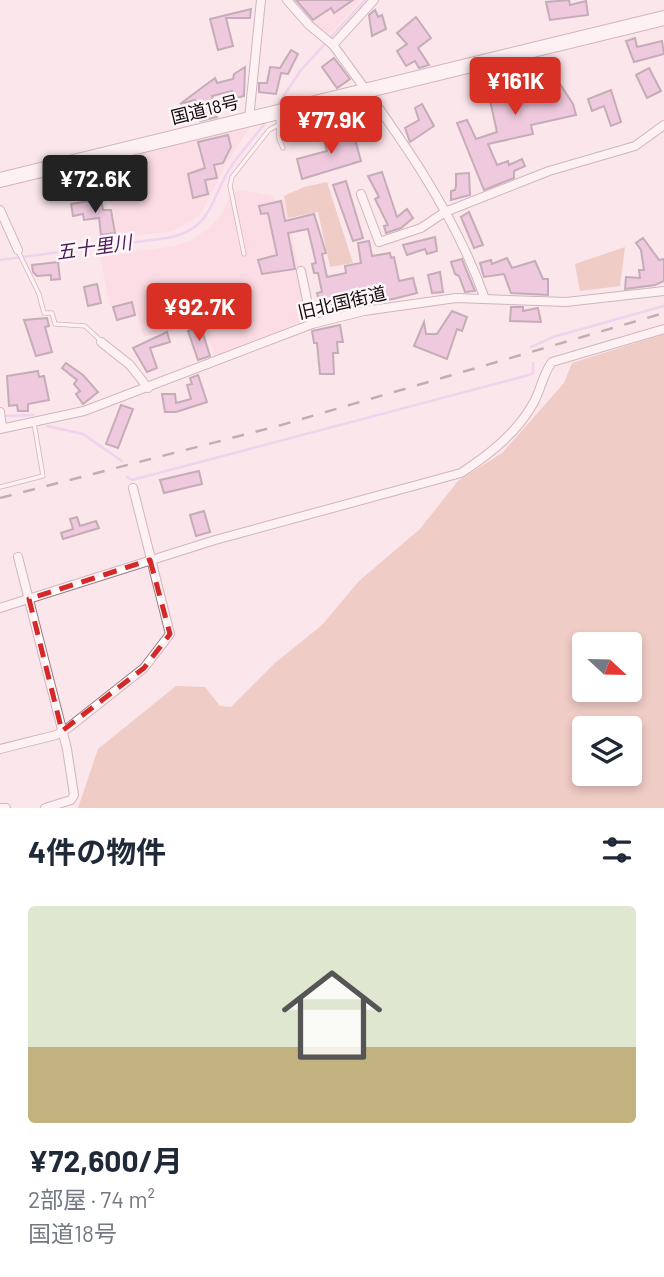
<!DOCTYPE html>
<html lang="ja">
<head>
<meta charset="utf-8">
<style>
  :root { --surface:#fff; --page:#f6f6f7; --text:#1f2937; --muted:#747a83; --line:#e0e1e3; --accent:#d93025 }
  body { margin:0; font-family:Barlow,"Noto Sans JP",sans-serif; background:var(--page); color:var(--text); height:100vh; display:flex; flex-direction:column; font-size:26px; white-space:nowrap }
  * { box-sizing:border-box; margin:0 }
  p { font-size:23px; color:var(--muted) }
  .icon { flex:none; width:38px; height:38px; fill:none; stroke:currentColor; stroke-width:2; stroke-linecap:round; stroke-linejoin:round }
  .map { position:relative; height:808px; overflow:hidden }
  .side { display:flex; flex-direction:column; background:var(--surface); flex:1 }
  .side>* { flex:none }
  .needle { width:46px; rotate:112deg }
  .tools { position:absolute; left:572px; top:632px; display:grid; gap:14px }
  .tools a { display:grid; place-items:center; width:70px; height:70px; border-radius:7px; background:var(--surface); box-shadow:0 4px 10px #0003; font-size:35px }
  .price { position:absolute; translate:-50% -60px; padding:0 16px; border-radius:7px; background:var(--accent); color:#fff; font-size:23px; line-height:46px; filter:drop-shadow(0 2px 4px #0008) }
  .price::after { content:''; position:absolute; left:50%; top:42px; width:21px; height:16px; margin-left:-10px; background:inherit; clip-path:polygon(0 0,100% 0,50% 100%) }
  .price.active { background:#222; color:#fff }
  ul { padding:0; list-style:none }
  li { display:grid; align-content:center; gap:14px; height:371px; padding:0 28px }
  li+li { border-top:2px solid var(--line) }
  li span { display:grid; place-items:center; height:217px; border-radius:7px; color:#555 }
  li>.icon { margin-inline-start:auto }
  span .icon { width:126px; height:126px; fill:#fffc; stroke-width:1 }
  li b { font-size:30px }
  h2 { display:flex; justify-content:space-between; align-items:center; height:84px; padding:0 28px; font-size:30px }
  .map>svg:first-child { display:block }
  .built { fill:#fcd3dd }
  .green { fill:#e0ae98; fill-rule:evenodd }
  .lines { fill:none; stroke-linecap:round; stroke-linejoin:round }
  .stream { stroke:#e3bcef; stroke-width:2.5 }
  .building { fill:#e0a7cc; stroke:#816878; stroke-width:2 }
  .lane-casing { stroke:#9a7c83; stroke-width:5 }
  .street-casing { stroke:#9a7c83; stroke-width:10 }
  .highway-casing { stroke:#9a7c83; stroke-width:16 }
  .lane { stroke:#fff; stroke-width:3.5 }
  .street { stroke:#fff; stroke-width:8 }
  .highway { stroke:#fff; stroke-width:14 }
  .rail { stroke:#7b6c70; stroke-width:2.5; stroke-dasharray:12 12; stroke-linecap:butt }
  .marked { fill:none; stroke:#d62828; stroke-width:5; stroke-dasharray:14 9; stroke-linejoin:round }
  .labels { text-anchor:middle; stroke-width:5; stroke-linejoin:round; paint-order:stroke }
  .street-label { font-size:18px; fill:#140a0d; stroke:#fef7f9 }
  .water-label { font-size:19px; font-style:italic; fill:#4b1b58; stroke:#fef7f9 }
</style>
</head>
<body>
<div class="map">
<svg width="664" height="808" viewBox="0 0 664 808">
  <rect width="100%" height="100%" fill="#fbe6eb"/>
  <!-- built -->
  <g class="built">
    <path d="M291 0H361L330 34 311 22Z"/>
    <path d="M250 126 224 168 200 215 173 231 118 238 103 163Z"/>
    <path d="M241 190 273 196 275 201 285 199 308 319 215 357 205 325 144 336 133 300 110 306 100 257 175 246 190 241 210 227 222 214 231 193Z"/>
  </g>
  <!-- green -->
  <g class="green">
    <path d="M327 182 353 263 330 267 318 212 288 218 284 196 304 187Z"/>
    <path d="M625 247 620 286 580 291 575 264Z"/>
    <path d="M664 334V808H78L98 749 176 686 205 687 220 706 231 707 275 663 322 625 359 581 420 529 458 481 502 453 564 383 572 363ZM630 644V690H584V644ZM630 728V774H584V728Z"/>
  </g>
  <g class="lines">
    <!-- stream -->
    <g class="stream">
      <path d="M277 106 301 70 365 0"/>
      <path d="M0 260 167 238C213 229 210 200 230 168 241 151 256 136 267 120"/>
      <path d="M531 347 553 337 664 306"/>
      <path d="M3 416 33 415"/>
      <path d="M47 426 83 434 122 461"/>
      <path d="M127 477 132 480 529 375 533 373V363"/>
    </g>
  </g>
  <!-- building -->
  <g class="building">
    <path d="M296 0H353L334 13 331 8 313 20Z"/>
    <path d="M569 0 570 5 586 1 588 15 550 20 546 2Z"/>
    <path d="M251 9 250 18H226L233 46 218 50 210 19Z"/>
    <path d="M375 10 378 17 382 15 386 29 372 36 369 15Z"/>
    <path d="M416 17 431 38 418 48 429 65 419 68 415 61 406 66 397 51 407 44 397 33Z"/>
    <path d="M635 38 637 47 662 41 664 54 634 62 626 41Z"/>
    <path d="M291 50 298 54 288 74 281 73 276 94 259 92V83H267L270 67 280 68Z"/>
    <path d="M334 58 350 79 337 88 322 67Z"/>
    <path d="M547 64 573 104 576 115 531 125 533 134 488 144 497 165 508 161 509 165 522 159 525 166 514 171V178L484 190 457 123 467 120 476 139 497 132 489 96 485 97 481 79Z"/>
    <path d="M245 67 244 96 233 99 232 91 212 96 217 117 200 121 195 100 180 104 215 78 217 83 233 79 234 74Z"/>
    <path d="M649 68 661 91 647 98 636 75Z"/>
    <path d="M611 90 621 122 611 126 604 106 592 111 588 99Z"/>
    <path d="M422 104 434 126 410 142 405 128 419 120 415 108Z"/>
    <path d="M353 132 361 161 302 179 297 159 327 151 324 140Z"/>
    <path d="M228 135 231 147 223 163 214 165 217 178 205 180 208 194 193 198 188 174 205 168 198 142Z"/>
    <path d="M382 172 397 217 407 209 413 218 401 228 386 233 384 226 388 225 375 199 379 197 368 176Z"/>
    <path d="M469 173 470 195 451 200V191L455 190 456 186V174Z"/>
    <path d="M346 181 363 238 353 241 333 185Z"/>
    <path d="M101 199 103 210H111L115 233 101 235 99 218 84 220 83 214 73 216 71 204Z"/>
    <path d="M281 201 285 221 314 214 326 253 322 254 327 277 346 273 345 266 361 263 358 243 369 241 372 256 390 253 391 258 394 257 399 281 413 278 417 293 393 299 365 302 364 299 332 305 333 309 322 312 317 293 322 292 318 273H314L312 264 316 263 308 229 288 233 295 269 262 274 258 260 277 255 268 213 261 214 259 206Z"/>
    <path d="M469 212 483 245 474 248 461 217Z"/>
    <path d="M435 237 437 251 427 254 425 249 407 255 403 245Z"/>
    <path d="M643 238 659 260 664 259V281L655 285 625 289 626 277 640 278 639 270H644L641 250 636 243Z"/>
    <path d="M507 258 512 268 535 261 543 279H548V295L511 293 504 274 484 277 480 263 491 260 492 264Z"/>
    <path d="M462 259 465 267 475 291 465 292 459 276 455 274 451 262Z"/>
    <path d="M58 262 60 279 51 280V275L37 276 33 272 32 265Z"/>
    <path d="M440 272 443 292 432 293 428 275Z"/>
    <path d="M97 284 101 303 88 306 84 287Z"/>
    <path d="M132 302 135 315 117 320 113 307Z"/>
    <path d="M511 307H523V311L538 308 541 322 510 321Z"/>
    <path d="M452 311 467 317 462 331 457 329 447 359 414 346 424 322 426 334H437Z"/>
    <path d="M47 318 49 326 45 327 52 352 36 356 24 320Z"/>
    <path d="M340 325 343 342H337L338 353H333L334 374H320L317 343H314L312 331Z"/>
    <path d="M201 327 210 356 198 360 188 331Z"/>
    <path d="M167 332 170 342 150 348 157 368 147 372 133 348Z"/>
    <path d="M66 363 83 375 98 392 83 404 76 394 80 391 74 384 77 380 62 368Z"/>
    <path d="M38 371 39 377 44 376 49 400 28 404V411H18L17 405 9 406 7 376Z"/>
    <path d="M198 375 207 402 176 412H165L162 394H175L176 403 191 399 187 385 192 384 190 378Z"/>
    <path d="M121 405 133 409 118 448 106 444Z"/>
    <path d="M199 471 202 484 164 493 160 480Z"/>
    <path d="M204 511 210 532 196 536 190 515Z"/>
    <path d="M77 517 80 526 96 521 99 528 63 539 61 533 73 529 70 519Z"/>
  </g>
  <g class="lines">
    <defs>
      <g id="lane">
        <path d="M278 115 279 139 283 148"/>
        <path d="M18 251 39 294 44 313H52L55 324 85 326 100 340"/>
        <path d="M244 254 230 186 232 177 269 130 278 125"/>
        <path d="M0 487 43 476 34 423"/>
      </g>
      <g id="street">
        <path d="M287 0 309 25 333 45"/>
        <path d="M374 0 333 45C391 124 452 205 485 299"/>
        <path d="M249 119 261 0"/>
        <path d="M361 194 379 242 421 228 445 212 549 171 635 146 664 125"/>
        <path d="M0 210 18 250"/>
        <path d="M301 271 312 324"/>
        <path d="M101 342 130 365 148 388"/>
        <path d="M0 412 2 428"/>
        <path d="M0 429 84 411 312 324 364 311 456 298 566 302 664 291"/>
        <path d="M18 557 67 749 74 795 71 800 45 808"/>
        <path d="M0 608 215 540 461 473C490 454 517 433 534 402 541 389 543 374 552 362L664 329"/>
        <path d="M0 749 56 735 68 728 144 668 170 634 133 488"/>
        <path d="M0 808H6"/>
      </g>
      <path id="highway" d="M0 180 664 18"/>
    </defs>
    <!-- lane casing -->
    <use href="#lane" class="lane-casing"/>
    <!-- street casing -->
    <use href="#street" class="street-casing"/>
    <!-- highway casing -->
    <use href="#highway" class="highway-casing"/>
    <!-- lane -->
    <use href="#lane" class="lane"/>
    <!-- street -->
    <use href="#street" class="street"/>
    <!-- highway -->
    <use href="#highway" class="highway"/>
    <!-- rail -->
    <path class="rail" d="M0 498 278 426 664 313"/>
  </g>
  <!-- marked area -->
  <path d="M0 0H664V808H0ZM150 560 170 634 144 668 62 731 29 599Z" fill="#fbe6eb" fill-opacity=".55" fill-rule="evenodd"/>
  <path class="marked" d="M150 560 170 634 144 668 62 731 29 599Z"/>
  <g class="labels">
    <!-- street labels -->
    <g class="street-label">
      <text transform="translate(205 110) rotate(-14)" y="6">国道18号</text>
      <text transform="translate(342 303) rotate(-13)" y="6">旧北国街道</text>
    </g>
    <!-- water labels -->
    <g class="water-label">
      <text transform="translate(94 247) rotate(-8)" y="7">五十里川</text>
    </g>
  </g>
</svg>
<div class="tools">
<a><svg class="needle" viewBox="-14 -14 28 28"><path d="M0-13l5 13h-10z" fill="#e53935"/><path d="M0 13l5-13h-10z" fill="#747a83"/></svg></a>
<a><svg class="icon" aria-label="layers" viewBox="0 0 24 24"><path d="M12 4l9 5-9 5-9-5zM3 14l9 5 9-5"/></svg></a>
</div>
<b class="price" style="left:515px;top:117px">¥161K</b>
<b class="price" style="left:331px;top:156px">¥77.9K</b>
<b class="price active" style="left:95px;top:215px">¥72.6K</b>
<b class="price" style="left:199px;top:343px">¥92.7K</b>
</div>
<section class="side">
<h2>4件の物件<svg class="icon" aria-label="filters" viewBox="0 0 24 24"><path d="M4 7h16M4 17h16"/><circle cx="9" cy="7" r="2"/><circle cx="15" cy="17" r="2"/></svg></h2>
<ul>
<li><span style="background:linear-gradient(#dfe7d0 65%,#c2b280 0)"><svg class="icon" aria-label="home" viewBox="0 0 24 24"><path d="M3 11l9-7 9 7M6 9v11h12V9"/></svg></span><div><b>¥72,600/月</b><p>2部屋 · 74 m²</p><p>国道18号</p></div></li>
</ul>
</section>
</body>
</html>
